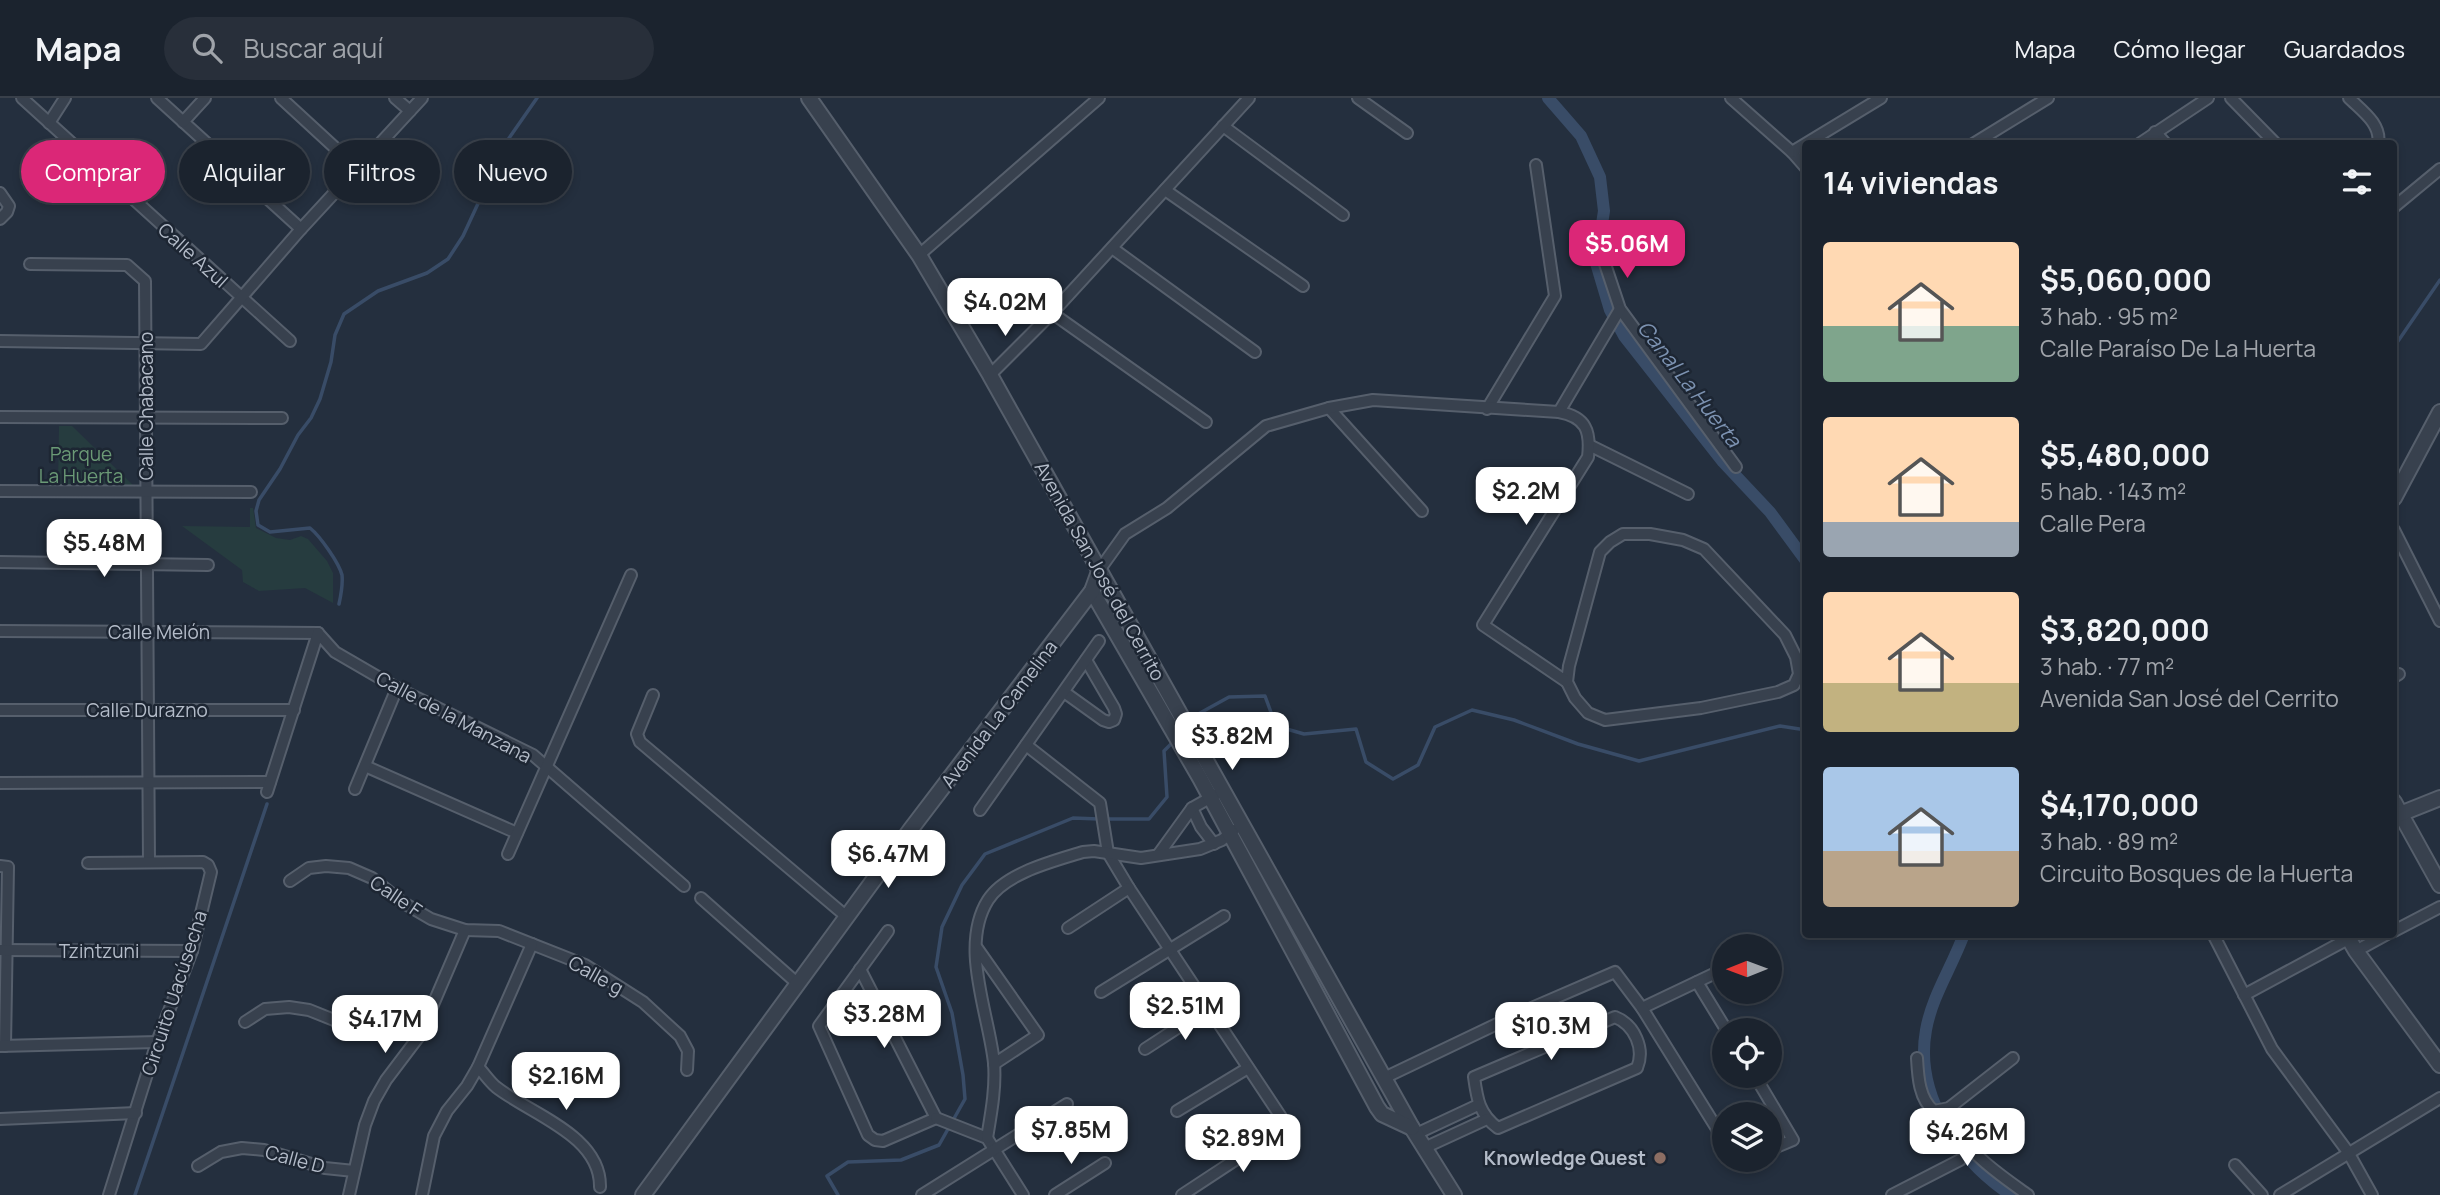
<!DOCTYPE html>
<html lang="es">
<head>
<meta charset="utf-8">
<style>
  :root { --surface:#1b232e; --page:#282f3a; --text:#f1f3f6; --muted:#a0a4aa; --line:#39404a; --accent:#db2777 }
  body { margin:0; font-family:Manrope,sans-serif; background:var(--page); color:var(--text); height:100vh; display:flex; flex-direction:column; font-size:26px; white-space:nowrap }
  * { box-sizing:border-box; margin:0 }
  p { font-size:23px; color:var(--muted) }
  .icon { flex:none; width:38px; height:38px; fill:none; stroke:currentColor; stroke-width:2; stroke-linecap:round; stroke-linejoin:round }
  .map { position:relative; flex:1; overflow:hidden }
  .drawer { position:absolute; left:1802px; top:42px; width:595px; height:798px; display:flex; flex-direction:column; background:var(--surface); border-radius:7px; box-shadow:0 4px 10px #0003,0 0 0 2px var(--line) }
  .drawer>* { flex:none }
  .hud { position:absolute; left:21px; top:42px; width:665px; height:63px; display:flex; gap:14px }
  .needle { width:46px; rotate:269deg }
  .controls { position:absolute; left:1712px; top:836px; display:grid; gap:14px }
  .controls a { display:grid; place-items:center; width:70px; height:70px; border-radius:50%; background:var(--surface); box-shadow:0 4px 10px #0003,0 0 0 2px var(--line); font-size:35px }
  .price { position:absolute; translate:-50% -60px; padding:0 16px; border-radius:14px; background:#fff; color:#222; font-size:23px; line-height:46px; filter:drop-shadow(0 2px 4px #0008) }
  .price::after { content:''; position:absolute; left:50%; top:42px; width:21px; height:16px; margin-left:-10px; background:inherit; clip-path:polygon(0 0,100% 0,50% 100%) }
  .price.active { background:var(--accent); color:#fff }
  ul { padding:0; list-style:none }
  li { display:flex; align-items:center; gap:21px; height:175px; padding:0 21px }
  li span { display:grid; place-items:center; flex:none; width:196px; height:140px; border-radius:7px; color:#555 }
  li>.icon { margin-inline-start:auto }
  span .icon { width:84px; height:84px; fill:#fffc; stroke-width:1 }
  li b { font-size:30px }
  h2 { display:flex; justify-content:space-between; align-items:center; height:84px; padding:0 21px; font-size:30px }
  .pill { padding:0 24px; border-radius:32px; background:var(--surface); box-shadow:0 4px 10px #0003,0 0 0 2px var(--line); font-size:24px; line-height:63px }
  .pill.active { background:var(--accent); color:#fff }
  header { display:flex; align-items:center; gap:42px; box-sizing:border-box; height:98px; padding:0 35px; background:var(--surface); border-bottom:2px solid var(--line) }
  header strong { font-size:33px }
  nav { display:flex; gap:38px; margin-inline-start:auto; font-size:24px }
  .search { width:490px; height:63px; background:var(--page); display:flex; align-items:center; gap:18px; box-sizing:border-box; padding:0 24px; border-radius:38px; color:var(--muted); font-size:26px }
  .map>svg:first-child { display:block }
  .green { fill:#263c3f }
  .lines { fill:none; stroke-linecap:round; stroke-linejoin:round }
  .stream { stroke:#394c67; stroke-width:3.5 }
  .canal { stroke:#394c67; stroke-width:12 }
  .minor-casing { stroke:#565f6c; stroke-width:14 }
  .tertiary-casing { stroke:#565f6c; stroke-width:18 }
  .minor { stroke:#38414e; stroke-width:10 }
  .tertiary { stroke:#38414e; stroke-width:14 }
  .education-dot { fill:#8d6e63; stroke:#1d2633; stroke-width:2.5 }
  .labels { text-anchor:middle; stroke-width:5; stroke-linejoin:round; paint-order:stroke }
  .street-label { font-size:19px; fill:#b4bcc9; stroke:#1d2633 }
  .park-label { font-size:19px; fill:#6b9a76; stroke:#1d2633 }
  .poi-label { font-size:19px; font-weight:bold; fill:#b4bcc9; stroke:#1d2633; text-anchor:end }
  .water-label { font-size:21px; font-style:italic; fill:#7c92b1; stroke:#1d2633 }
</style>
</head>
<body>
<header>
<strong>Mapa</strong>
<div class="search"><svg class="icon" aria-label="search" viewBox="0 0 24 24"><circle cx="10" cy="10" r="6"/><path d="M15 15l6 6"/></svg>Buscar aquí</div>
<nav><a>Mapa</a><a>Cómo llegar</a><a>Guardados</a></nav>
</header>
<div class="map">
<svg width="2440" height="1097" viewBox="0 0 2440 1097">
  <rect width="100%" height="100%" fill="#242f3e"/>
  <!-- green -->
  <g class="green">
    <path d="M59 328H72L135 389 58 388Z"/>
    <path d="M250 410H253L256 430 276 440 290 442 301 438 308 441 327 463 333 475V505L305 490 259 493 243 484 242 472 182 428 250 429Z"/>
  </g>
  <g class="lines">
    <!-- stream -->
    <g class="stream">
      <path d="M2394 249 2440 182"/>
      <path d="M339 506C341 497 343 487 342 477 339 465 320 438 310 430L270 434 258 427 256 413 259 402 280 371 298 337 311 320 320 301 331 264 335 237 344 216 378 193 427 175 448 161 463 138 507 43 537 0"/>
      <path d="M1189 627 1200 615 1229 599 1265 598 1276 628 1304 636 1356 631 1366 664 1393 681 1418 667 1435 629 1472 612 1514 622 1578 646 1639 663 1780 628 1806 632"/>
      <path d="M1106 721H1149L1167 699 1164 653 1174 643"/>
      <path d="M135 1097 267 706"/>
      <path d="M838 1097 827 1078 848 1064 901 1062 939 1047 965 1001 963 977 952 915 936 869 942 829 962 787 985 756 1073 720 1099 721"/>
    </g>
    <!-- canal -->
    <g class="canal">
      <path d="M1548 0 1581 38 1600 79 1604 113 1596 165 1610 212 1624 238 1723 364 1770 414 1806 463"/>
      <path d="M1964 836C1952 869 1932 898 1926 932 1914 997 1959 1063 2011 1097"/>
    </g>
    <defs>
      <g id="minor">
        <path d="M22 0 290 243"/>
        <path d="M157 0 301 131"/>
        <path d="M281 0 357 70"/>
        <path d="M395 0 410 13"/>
        <path d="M1358 0 1407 35"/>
        <path d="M1731 0 1792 54 1806 70"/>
        <path d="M2231 0 2276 46"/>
        <path d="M2349 0C2361 12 2382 26 2378 46"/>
        <path d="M183 24 205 0"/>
        <path d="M49 25 65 0"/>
        <path d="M1223 28 1343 117"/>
        <path d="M2155 34 2166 46"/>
        <path d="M1973 46 2048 0"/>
        <path d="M2139 46 2208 0"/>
        <path d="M1792 54 1881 0"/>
        <path d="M1165 92 1303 188"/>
        <path d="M0 95 9 108 7 114 0 121"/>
        <path d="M2394 109 2440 71"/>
        <path d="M1112 150 1255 254"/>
        <path d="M919 157 1099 0"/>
        <path d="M1604 163 1620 211 1736 369"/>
        <path d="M30 166 127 167 145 183 149 764"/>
        <path d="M1052 215 1206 324"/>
        <path d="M0 243 201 246 301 131 422 0"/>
        <path d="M990 277 1052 215 1249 0"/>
        <path d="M1329 310 1422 413"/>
        <path d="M1487 311 1555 198 1536 67"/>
        <path d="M1559 314 1620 211"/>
        <path d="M0 319 282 320"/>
        <path d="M1589 347 1688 396"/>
        <path d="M0 393 251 394"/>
        <path d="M2394 432 2440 523"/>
        <path d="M1623 436H1650L1683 442 1704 451 1785 537 1796 559 1799 576 1794 587 1778 594 1701 610 1605 622 1588 615 1575 600 1567 584 1569 568 1600 454 1610 444Z"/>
        <path d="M0 464 208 467"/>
        <path d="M1100 471 1125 436 1167 410 1266 328 1329 310 1373 302 1559 314C1586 319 1591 333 1588 359L1483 527 1567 584"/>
        <path d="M0 533 318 535"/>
        <path d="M318 535 335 554 397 590 533 657 684 788"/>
        <path d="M2394 579 2399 576"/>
        <path d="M1064 594 1103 622 1109 624 1114 622 1116 616 1114 610 1086 562"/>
        <path d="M653 597 637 636 640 644 847 819"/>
        <path d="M0 612H294"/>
        <path d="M1026 647 1100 705 1108 755 1129 790 1287 1028 1182 1097"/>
        <path d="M365 668 517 735"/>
        <path d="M0 685 270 684"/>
        <path d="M355 691 397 590"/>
        <path d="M267 694 318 535"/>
        <path d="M1192 710 1201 729 1214 746"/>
        <path d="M980 712 1099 543"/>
        <path d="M508 756 631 477"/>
        <path d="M1158 757 1192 710 1215 697"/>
        <path d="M88 765 203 764 208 767 211 774 192 853 157 944 109 1097"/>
        <path d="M0 768 8 769 5 948"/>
        <path d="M290 783 309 770 326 768 349 770 372 780 402 804 431 821 465 832 499 833 585 867 643 904 680 938 688 953 687 972"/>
        <path d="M701 800 798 886"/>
        <path d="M1068 830 1129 790"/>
        <path d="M888 833 819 928 868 1037 875 1042 883 1043 936 1020"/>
        <path d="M2394 833 2440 809"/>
        <path d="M2213 836 2272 951 2348 1054 2372 1097"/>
        <path d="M977 850 1038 937 994 966"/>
        <path d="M0 852 192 853"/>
        <path d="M2356 853 2387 836"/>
        <path d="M860 871 936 1020"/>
        <path d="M1697 884 1727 933"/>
        <path d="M1101 894 1224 818"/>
        <path d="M2244 897 2348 841"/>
        <path d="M1642 910 1724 871"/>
        <path d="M1615 919C1635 927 1645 951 1637 970L1498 1030C1479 1016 1477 1001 1474 979Z"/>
        <path d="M245 924 265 911 289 909 309 912 354 930 420 937"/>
        <path d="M0 948 157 944"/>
        <path d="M1145 951 1208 910"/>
        <path d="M1917 960C1918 978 1919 1001 1934 1013L1949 1010 2013 960"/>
        <path d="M478 969C484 975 489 983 496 989 530 1016 601 1037 600 1089"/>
        <path d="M1755 978 1793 1042 1769 1052"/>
        <path d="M1384 980 1520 915 1615 874 1642 910 1724 1042"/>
        <path d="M1949 1010C1959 1051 1996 1074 2028 1097"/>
        <path d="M1177 1013 1248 970"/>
        <path d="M936 1020 987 1040 1023 1097"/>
        <path d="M0 1021 136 1015"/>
        <path d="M1416 1036 1478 1007"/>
        <path d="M987 1040C991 1016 996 990 994 965 989 916 959 848 988 802 1005 775 1054 763 1083 754L1094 753 1141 760 1200 751 1222 742 1234 732"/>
        <path d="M1424 1050 1487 1021"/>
        <path d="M1736 1062H1741"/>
        <path d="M2235 1067 2262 1097"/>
        <path d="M198 1068 221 1054 242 1050 264 1052 325 1070 354 1073"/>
        <path d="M349 1097 365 1027 374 1003 386 982 420 937 465 832"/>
        <path d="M422 1097 434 1038 447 1013 467 988 478 969 532 846"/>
        <path d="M922 1097 1067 1006"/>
        <path d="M1055 1097 1105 1065"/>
        <path d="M1892 1097 1960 1062"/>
        <path d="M2280 1097 2440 1000"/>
      </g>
      <g id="tertiary">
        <path d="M809 0 919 157 990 277 1412 1030 1454 1097"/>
        <path d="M2394 400 2440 314"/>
        <path d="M1092 493 1200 680 1377 1009 1382 1016 1412 1030"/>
        <path d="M2394 704 2440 787"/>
        <path d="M2400 716 2440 700"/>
        <path d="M2346 836 2356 853 2440 967"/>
        <path d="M643 1097 911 731 1092 493 1100 471"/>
      </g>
    </defs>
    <!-- minor casing -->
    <use href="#minor" class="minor-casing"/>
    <!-- tertiary casing -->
    <use href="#tertiary" class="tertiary-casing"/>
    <!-- minor -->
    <use href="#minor" class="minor"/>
    <!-- tertiary -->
    <use href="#tertiary" class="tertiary"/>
  </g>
  <!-- markers -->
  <circle class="education-dot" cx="1660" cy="1060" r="7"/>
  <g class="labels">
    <!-- street labels -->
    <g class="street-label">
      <text transform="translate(193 157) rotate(42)" y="7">Calle Azul</text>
      <text transform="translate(146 308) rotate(-90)" y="7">Calle Chabacano</text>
      <text transform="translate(1100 473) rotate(61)" y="7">Avenida San José del Cerrito</text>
      <text x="159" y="541">Calle Melón</text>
      <text x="147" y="619">Calle Durazno</text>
      <text transform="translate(999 616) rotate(-53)" y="7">Avenida La Camelina</text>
      <text transform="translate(454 619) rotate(28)" y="7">Calle de la Manzana</text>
      <text transform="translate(396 798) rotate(34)" y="7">Calle F</text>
      <text x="99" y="860">Tzintzuni</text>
      <text transform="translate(596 877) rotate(29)" y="7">Calle g</text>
      <text transform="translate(174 895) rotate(-72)" y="7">Circuito Uacúsecha</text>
      <text transform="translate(295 1061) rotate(15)" y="7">Calle D</text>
    </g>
    <!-- park labels -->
    <g class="park-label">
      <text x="81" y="363">Parque<tspan x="81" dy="22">La Huerta</tspan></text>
    </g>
    <!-- poi labels -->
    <g class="poi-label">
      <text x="1646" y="1067">Knowledge Quest</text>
    </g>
    <!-- water labels -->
    <g class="water-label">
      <text transform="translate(1689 286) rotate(52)" y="7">Canal La Huerta</text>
    </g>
  </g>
</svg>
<div class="controls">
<a><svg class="needle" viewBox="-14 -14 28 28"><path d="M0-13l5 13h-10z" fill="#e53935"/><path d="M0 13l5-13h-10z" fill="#a0a4aa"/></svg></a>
<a><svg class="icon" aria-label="locate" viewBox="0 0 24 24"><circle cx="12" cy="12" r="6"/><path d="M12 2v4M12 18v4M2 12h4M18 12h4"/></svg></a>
<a><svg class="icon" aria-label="layers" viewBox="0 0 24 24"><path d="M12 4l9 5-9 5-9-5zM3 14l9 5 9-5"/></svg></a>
</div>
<b class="price active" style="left:1627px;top:182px">$5.06M</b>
<b class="price" style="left:1005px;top:240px">$4.02M</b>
<b class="price" style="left:1526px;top:429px">$2.2M</b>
<b class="price" style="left:104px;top:481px">$5.48M</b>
<b class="price" style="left:1232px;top:674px">$3.82M</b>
<b class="price" style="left:888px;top:792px">$6.47M</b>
<b class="price" style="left:1185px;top:944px">$2.51M</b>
<b class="price" style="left:884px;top:952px">$3.28M</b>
<b class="price" style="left:385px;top:957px">$4.17M</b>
<b class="price" style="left:1551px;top:964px">$10.3M</b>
<b class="price" style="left:566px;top:1014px">$2.16M</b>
<b class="price" style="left:1071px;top:1068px">$7.85M</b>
<b class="price" style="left:1967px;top:1070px">$4.26M</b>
<b class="price" style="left:1243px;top:1076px">$2.89M</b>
<div class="hud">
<a class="pill active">Comprar</a>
<a class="pill">Alquilar</a>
<a class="pill">Filtros</a>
<a class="pill">Nuevo</a>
</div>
<section class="drawer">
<h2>14 viviendas<svg class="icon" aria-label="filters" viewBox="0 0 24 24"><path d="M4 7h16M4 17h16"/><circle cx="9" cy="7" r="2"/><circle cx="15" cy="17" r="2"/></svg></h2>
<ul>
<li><span style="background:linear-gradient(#ffd9b3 60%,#7fa58c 0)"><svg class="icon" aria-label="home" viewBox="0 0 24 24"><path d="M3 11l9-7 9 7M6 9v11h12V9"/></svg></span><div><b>$5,060,000</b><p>3 hab. · 95 m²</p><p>Calle Paraíso De La Huerta</p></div></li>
<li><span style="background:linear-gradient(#ffd9b3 75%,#9aa5b1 0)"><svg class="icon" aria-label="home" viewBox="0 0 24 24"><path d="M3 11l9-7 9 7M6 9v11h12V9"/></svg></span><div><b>$5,480,000</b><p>5 hab. · 143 m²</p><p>Calle Pera</p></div></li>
<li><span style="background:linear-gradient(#ffd9b3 65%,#c2b280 0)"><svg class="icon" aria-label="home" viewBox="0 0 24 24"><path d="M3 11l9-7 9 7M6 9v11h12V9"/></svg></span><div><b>$3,820,000</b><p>3 hab. · 77 m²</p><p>Avenida San José del Cerrito</p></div></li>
<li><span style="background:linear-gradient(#a9c7e8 60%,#b9a48a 0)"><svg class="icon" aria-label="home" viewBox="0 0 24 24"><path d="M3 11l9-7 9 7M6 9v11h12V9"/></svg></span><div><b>$4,170,000</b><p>3 hab. · 89 m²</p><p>Circuito Bosques de la Huerta</p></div></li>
</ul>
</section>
</div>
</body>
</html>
